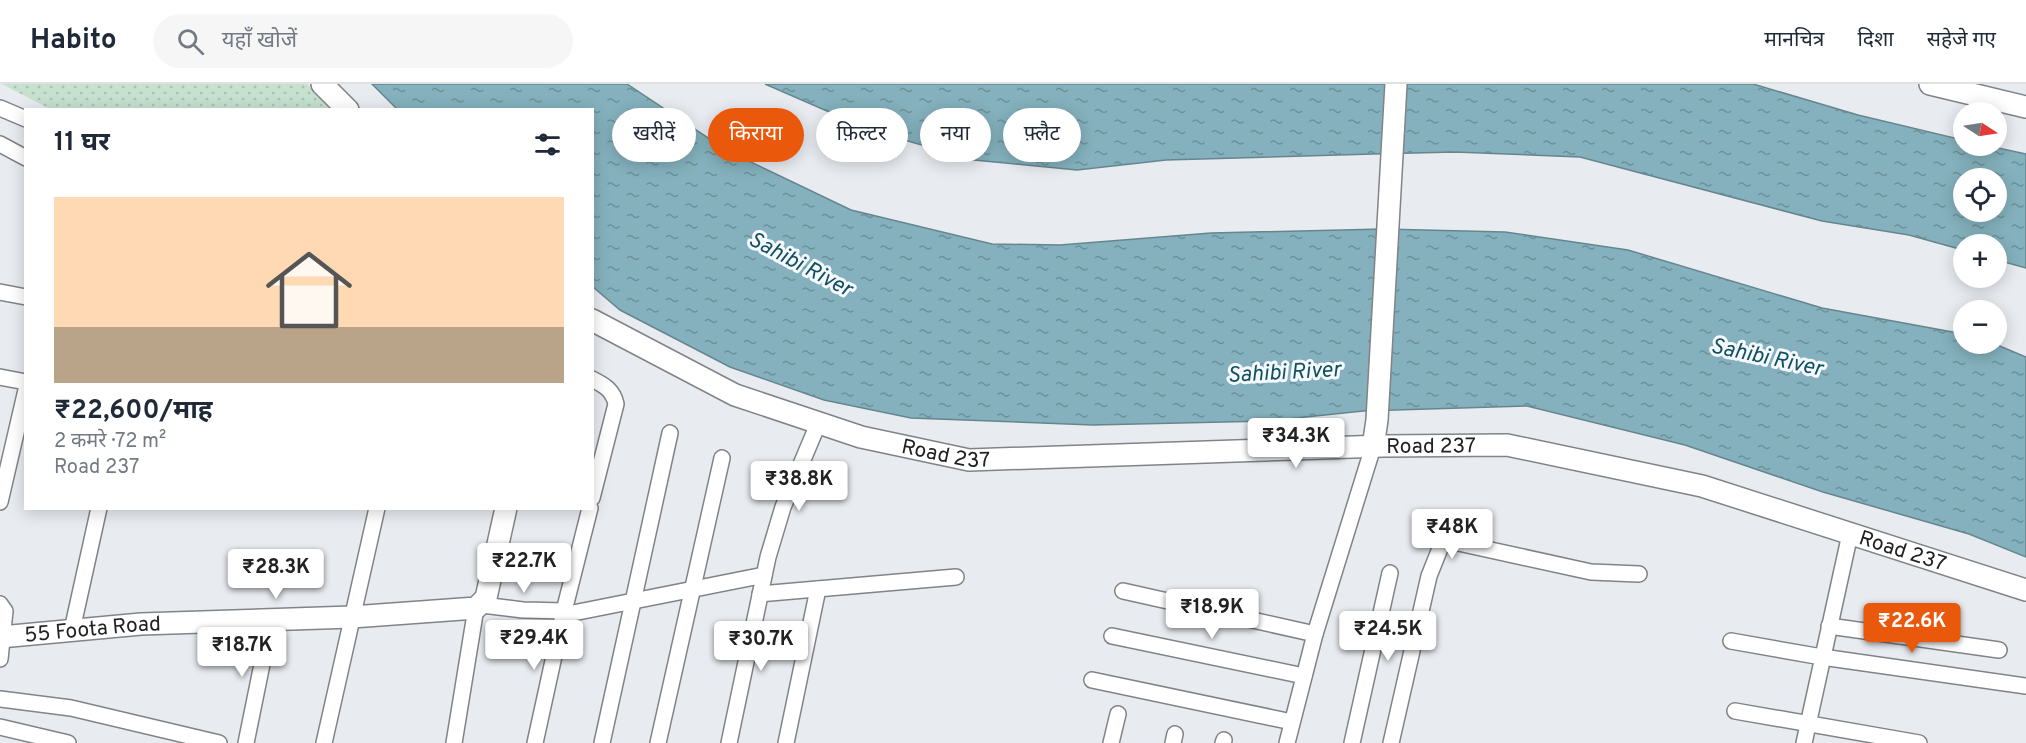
<!DOCTYPE html>
<html lang="hi">
<head>
<meta charset="utf-8">
<style>
  :root { --surface:#fff; --page:#f6f6f7; --text:#1f2937; --muted:#747a83; --line:#e0e1e3; --accent:#ea580c }
  body { margin:0; font-family:Overpass,"Noto Sans Devanagari",sans-serif; background:var(--page); color:var(--text); height:100vh; display:flex; flex-direction:column; font-size:22px; white-space:nowrap }
  * { box-sizing:border-box; margin:0 }
  p { font-size:20px; color:var(--muted) }
  .icon { flex:none; width:33px; height:33px; fill:none; stroke:currentColor; stroke-width:2; stroke-linecap:round; stroke-linejoin:round }
  .map { position:relative; flex:1; overflow:hidden }
  .drawer { position:absolute; left:24px; top:24px; width:570px; height:402px; display:flex; flex-direction:column; background:var(--surface); border-radius:0px; box-shadow:0 3px 15px #0003 }
  .drawer>* { flex:none }
  .top-card { position:absolute; left:612px; top:24px; width:570px; height:54px; display:flex; gap:12px }
  .needle { width:39px; rotate:102deg }
  .controls { position:absolute; left:1953px; top:18px; display:grid; gap:12px }
  .controls a { display:grid; place-items:center; width:54px; height:54px; border-radius:50%; background:var(--surface); box-shadow:0 3px 15px #0003; font-size:30px }
  .price { position:absolute; translate:-50% -51px; padding:0 14px; border-radius:6px; background:#fff; color:#222; font-size:20px; line-height:39px; filter:drop-shadow(0 2px 3px #0008) }
  .price::after { content:''; position:absolute; left:50%; top:36px; width:18px; height:14px; margin-left:-9px; background:inherit; clip-path:polygon(0 0,100% 0,50% 100%) }
  .price.current { background:var(--accent); color:#fff }
  ul { padding:0; list-style:none }
  li { display:grid; align-content:center; gap:12px; height:318px; padding:0 30px }
  li+li { border-top:2px solid var(--line) }
  li span { display:grid; place-items:center; height:186px; border-radius:0px; color:#555 }
  li>.icon { margin-inline-start:auto }
  span .icon { width:108px; height:108px; fill:#fffc; stroke-width:1 }
  li b { font-size:26px }
  h2 { display:flex; justify-content:space-between; align-items:center; height:72px; padding:0 30px; font-size:26px }
  .chip { padding:0 21px; border-radius:27px; background:var(--surface); box-shadow:0 3px 15px #0003; font-size:21px; line-height:54px }
  .chip.current { background:var(--accent); color:#fff }
  header { display:flex; align-items:center; gap:36px; box-sizing:border-box; height:84px; padding:0 30px; background:var(--surface); border-bottom:2px solid var(--line) }
  header strong { font-size:28px }
  nav { display:flex; gap:33px; margin-inline-start:auto; font-size:21px }
  .search { width:420px; height:54px; background:var(--page); display:flex; align-items:center; gap:15px; box-sizing:border-box; padding:0 21px; border-radius:33px; color:var(--muted); font-size:22px }
  .map>svg:first-child { display:block }
  .park { fill:url(#park-dots) }
  .water { fill:url(#water-ripples); stroke:#66868f; stroke-width:1.5; fill-rule:evenodd }
  .lines { fill:none; stroke-linecap:round; stroke-linejoin:round }
  .street-casing { stroke:#808387; stroke-width:18 }
  .secondary-casing { stroke:#808387; stroke-width:24 }
  .street { stroke:#fff; stroke-width:15 }
  .secondary { stroke:#fff; stroke-width:21 }
  .labels { text-anchor:middle; stroke-width:6; stroke-linejoin:round; paint-order:stroke }
  .street-label { font-size:21px; fill:#202123; stroke:#f5f9fd }
  .water-label { font-size:22px; font-style:italic; fill:#11505e; stroke:#f5f9fd }
</style>
</head>
<body>
<header>
<strong>Habito</strong>
<div class="search"><svg class="icon" aria-label="search" viewBox="0 0 24 24"><circle cx="10" cy="10" r="6"/><path d="M15 15l6 6"/></svg>यहाँ खोजें</div>
<nav><a>मानचित्र</a><a>दिशा</a><a>सहेजे गए</a></nav>
</header>
<div class="map">
<svg width="2026" height="659" viewBox="0 0 2026 659">
  <defs>
    <pattern id="park-dots" width="8" height="8" patternUnits="userSpaceOnUse" patternTransform="scale(1.5)"><rect width="8" height="8" fill="#c6e1d0"/><path d="M2 2h.1M6 6h.1" fill="none" stroke="#aac1b2" stroke-width="1.8" stroke-linecap="round"/></pattern>
    <pattern id="water-ripples" width="26" height="14" patternUnits="userSpaceOnUse" patternTransform="scale(1.5)"><rect width="26" height="14" fill="#84b1bd"/><path d="M2 4q2-2 4 0t4 0M15 11q2-2 4 0t4 0" fill="none" stroke="#6c9099"/></pattern>
  </defs>
  <rect width="100%" height="100%" fill="#e8ebf0"/>
  <!-- park -->
  <path class="park" d="M2 0H307L332 25H50Z"/>
  <!-- water -->
  <g class="water">
    <path d="M372 0H627L728 67 851 126 992 160 1060 161 1211 149 1383 145 1505 148 1628 166 1822 224 1963 250 1964 260H1995L2026 273V473L1969 450 1823 408 1685 361 1527 322 1363 327 1267 337 1093 341 911 334 824 316 730 283 620 226 593 203 592 26 397 25Z"/>
    <path d="M765 0H1753L1858 31 1963 56 1964 62H1989L2026 70V184L1997 176 1996 160H1964L1963 166 1909 151 1822 137 1580 73 1455 68 1373 70 1166 76 1077 86 974 76 873 47ZM1964 94H1996V128H1964Z"/>
  </g>
  <g class="lines">
    <defs>
      <g id="street">
        <path d="M0 24 26 35"/>
        <path d="M0 60 26 74"/>
        <path d="M0 208 26 213"/>
        <path d="M0 293 26 298"/>
        <path d="M592 295C604 301 613 306 616 320L592 414"/>
        <path d="M0 418 26 306"/>
        <path d="M1123 507 1315 550"/>
        <path d="M760 510 956 493"/>
        <path d="M0 520 5 527 0 575"/>
        <path d="M482 521 523 526 565 527"/>
        <path d="M563 531 764 491"/>
        <path d="M1829 542 1999 566"/>
        <path d="M72 546 99 424"/>
        <path d="M1112 552 1304 592"/>
        <path d="M1731 557 1822 573 2026 602"/>
        <path d="M1092 596 1292 638"/>
        <path d="M0 615 71 624 219 659"/>
        <path d="M1735 627 1919 659"/>
        <path d="M0 643 68 659"/>
        <path d="M246 659 271 536"/>
        <path d="M324 659 377 424"/>
        <path d="M454 659 476 524"/>
        <path d="M535 659 563 531 590 424"/>
        <path d="M602 659 670 349"/>
        <path d="M658 659 722 374"/>
        <path d="M729 659 768 473 783 423 818 340"/>
        <path d="M786 659 818 505"/>
        <path d="M1111 659 1118 630"/>
        <path d="M1173 659 1175 650"/>
        <path d="M1223 659 1224 656"/>
        <path d="M1287 659 1315 550 1373 363"/>
        <path d="M1352 659 1390 489"/>
        <path d="M1391 659 1429 492 1441 462 1454 458 1591 488 1639 490"/>
        <path d="M1804 659 1850 450"/>
      </g>
      <g id="secondary">
        <path d="M322 0 348 26"/>
        <path d="M1930 0 2026 23"/>
        <path id="s1" d="M592 236 735 311 861 353 969 376 1383 362 1507 361 1702 402 2026 506"/>
        <path d="M1373 363 1377 336 1396 0"/>
        <path id="s2" d="M0 553 141 540 352 533 476 524 486 514 506 424"/>
      </g>
    </defs>
    <!-- street casing -->
    <use href="#street" class="street-casing"/>
    <!-- secondary casing -->
    <use href="#secondary" class="secondary-casing"/>
    <!-- street -->
    <use href="#street" class="street"/>
    <!-- secondary -->
    <use href="#secondary" class="secondary"/>
  </g>
  <g class="labels">
    <!-- street labels -->
    <g class="street-label">
      <text dy="7" stroke="none"><textPath href="#s1" startOffset="867">Road 237</textPath></text>
      <text dy="7" stroke="none"><textPath href="#s1" startOffset="381">Road 237</textPath></text>
      <text dy="7" stroke="none"><textPath href="#s1" startOffset="1353">Road 237</textPath></text>
      <text dy="7" stroke="none"><textPath href="#s2" startOffset="93">55 Foota Road</textPath></text>
    </g>
    <!-- water labels -->
    <g class="water-label">
      <text transform="translate(801 179) rotate(28)" y="8">Sahibi River</text>
      <text transform="translate(1767 272) rotate(12)" y="8">Sahibi River</text>
      <text transform="translate(1284 287) rotate(-3)" y="8">Sahibi River</text>
    </g>
  </g>
</svg>
<div class="controls">
<a><svg class="needle" viewBox="-14 -14 28 28"><path d="M0-13l5 13h-10z" fill="#e53935"/><path d="M0 13l5-13h-10z" fill="#747a83"/></svg></a>
<a><svg class="icon" aria-label="locate" viewBox="0 0 24 24"><circle cx="12" cy="12" r="6"/><path d="M12 2v4M12 18v4M2 12h4M18 12h4"/></svg></a>
<a>+</a>
<a>−</a>
</div>
<b class="price" style="left:1296px;top:385px">₹34.3K</b>
<b class="price" style="left:799px;top:428px">₹38.8K</b>
<b class="price" style="left:1452px;top:476px">₹48K</b>
<b class="price" style="left:524px;top:510px">₹22.7K</b>
<b class="price" style="left:276px;top:516px">₹28.3K</b>
<b class="price" style="left:1212px;top:556px">₹18.9K</b>
<b class="price current" style="left:1912px;top:570px">₹22.6K</b>
<b class="price" style="left:1388px;top:578px">₹24.5K</b>
<b class="price" style="left:534px;top:587px">₹29.4K</b>
<b class="price" style="left:761px;top:588px">₹30.7K</b>
<b class="price" style="left:242px;top:594px">₹18.7K</b>
<div class="top-card">
<a class="chip">खरीदें</a>
<a class="chip current">किराया</a>
<a class="chip">फ़िल्टर</a>
<a class="chip">नया</a>
<a class="chip">फ़्लैट</a>
</div>
<section class="drawer">
<h2>11 घर<svg class="icon" aria-label="filters" viewBox="0 0 24 24"><path d="M4 7h16M4 17h16"/><circle cx="9" cy="7" r="2"/><circle cx="15" cy="17" r="2"/></svg></h2>
<ul>
<li><span style="background:linear-gradient(#ffd9b3 70%,#b9a48a 0)"><svg class="icon" aria-label="home" viewBox="0 0 24 24"><path d="M3 11l9-7 9 7M6 9v11h12V9"/></svg></span><div><b>₹22,600/माह</b><p>2 कमरे · 72 m²</p><p>Road 237</p></div></li>
</ul>
</section>
</div>
</body>
</html>
